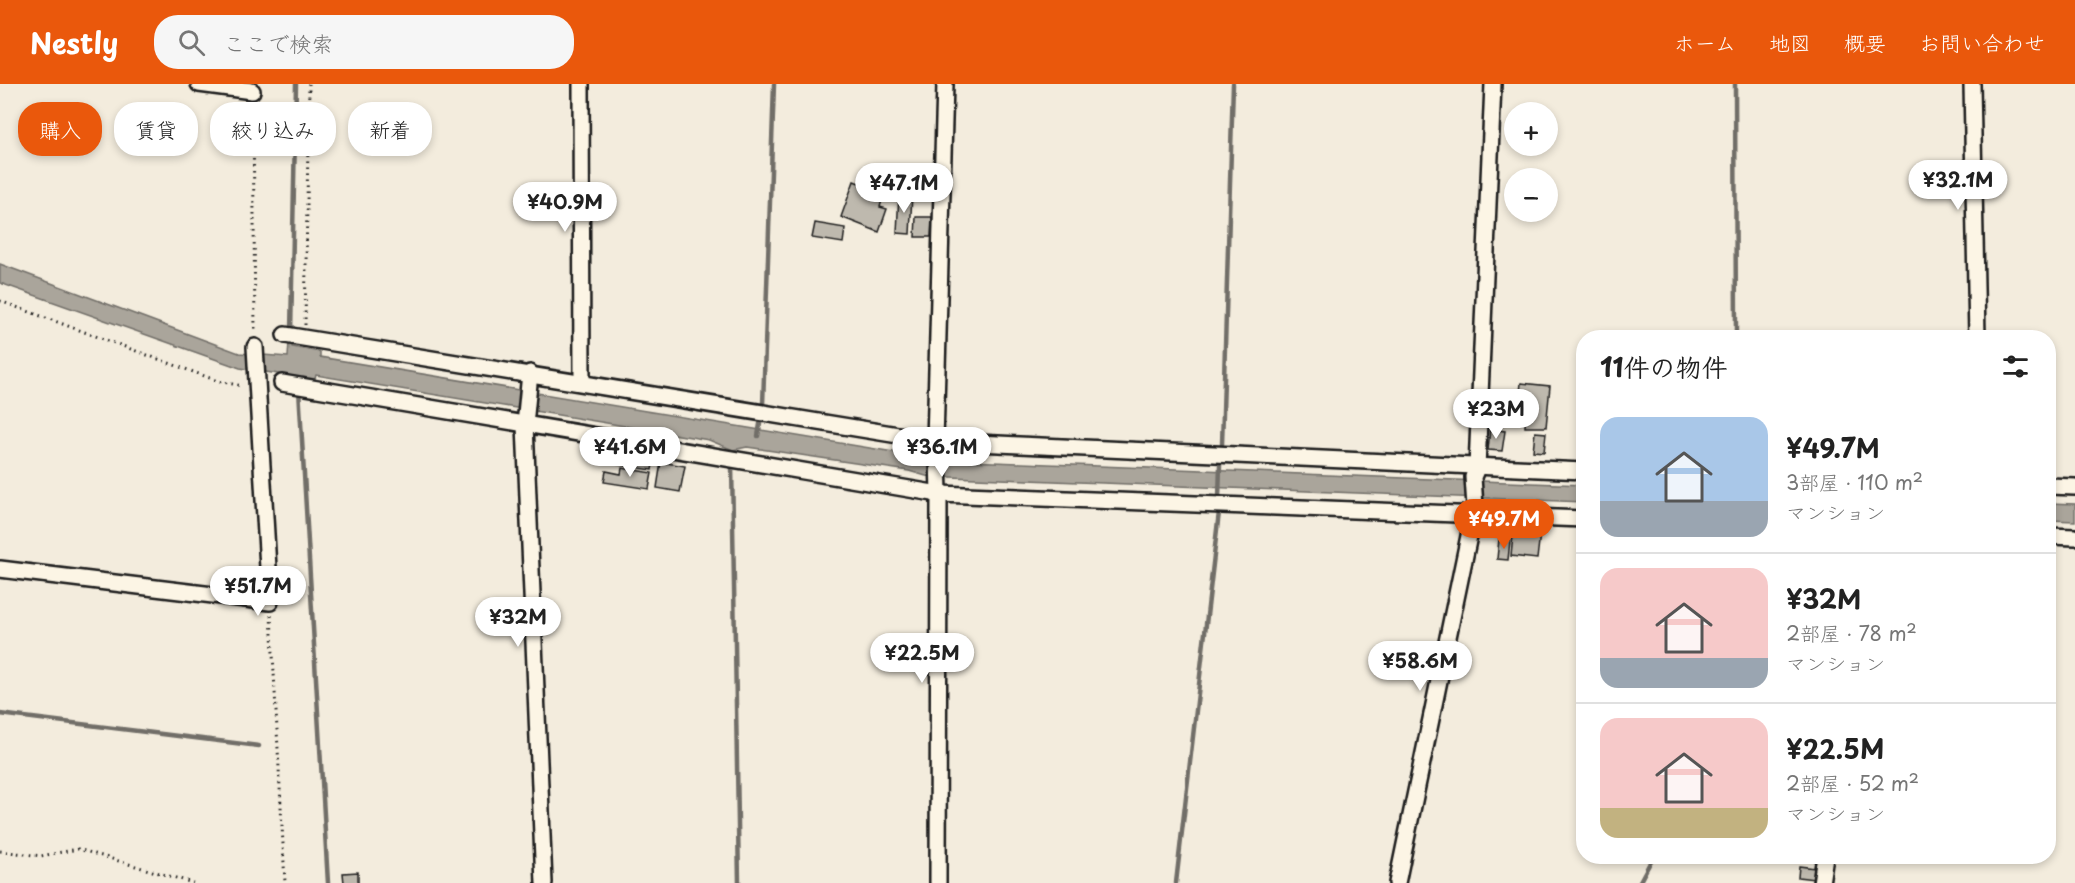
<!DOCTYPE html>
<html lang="ja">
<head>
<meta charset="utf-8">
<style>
  :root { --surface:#fff; --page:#f6f6f6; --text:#222; --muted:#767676; --line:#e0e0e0; --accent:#ea580c }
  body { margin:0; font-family:"Playpen Sans","Klee One",sans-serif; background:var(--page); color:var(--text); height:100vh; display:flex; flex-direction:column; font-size:22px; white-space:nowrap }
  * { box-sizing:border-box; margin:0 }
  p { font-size:20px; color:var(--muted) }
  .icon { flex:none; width:33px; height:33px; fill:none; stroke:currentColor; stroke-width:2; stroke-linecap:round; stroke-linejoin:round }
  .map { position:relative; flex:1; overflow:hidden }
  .sheet { position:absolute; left:1576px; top:246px; width:480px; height:534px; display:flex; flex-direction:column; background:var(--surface); border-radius:24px; box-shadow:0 3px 9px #0003 }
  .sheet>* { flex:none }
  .top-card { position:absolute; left:18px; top:18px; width:570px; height:54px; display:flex; gap:12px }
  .fabs { position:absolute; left:1504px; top:18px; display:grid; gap:12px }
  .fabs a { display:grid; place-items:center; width:54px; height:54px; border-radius:50%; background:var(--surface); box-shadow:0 3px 9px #0003; font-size:30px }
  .price { position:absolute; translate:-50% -51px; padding:0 14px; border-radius:21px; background:#fff; color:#222; font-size:20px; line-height:39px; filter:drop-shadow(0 2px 3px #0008) }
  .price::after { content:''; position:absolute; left:50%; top:36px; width:18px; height:14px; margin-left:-9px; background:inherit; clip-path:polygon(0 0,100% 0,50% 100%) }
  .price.on { background:var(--accent); color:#fff }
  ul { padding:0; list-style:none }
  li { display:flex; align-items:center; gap:18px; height:150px; padding:0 24px }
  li+li { border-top:2px solid var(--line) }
  li span { display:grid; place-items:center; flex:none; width:168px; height:120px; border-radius:18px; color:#555 }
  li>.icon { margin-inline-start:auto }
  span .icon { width:72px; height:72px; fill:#fffc; stroke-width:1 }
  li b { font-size:26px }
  h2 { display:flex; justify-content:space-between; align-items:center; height:72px; padding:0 24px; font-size:26px }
  .tag { padding:0 21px; border-radius:24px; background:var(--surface); box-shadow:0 3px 9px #0003; font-size:21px; line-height:54px }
  .tag.on { background:var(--accent); color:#fff }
  header { display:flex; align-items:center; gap:36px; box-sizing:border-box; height:84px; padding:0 30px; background:var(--accent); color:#fff }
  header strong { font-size:28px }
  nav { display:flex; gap:33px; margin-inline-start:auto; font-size:21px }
  .search { width:420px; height:54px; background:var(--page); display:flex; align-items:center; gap:15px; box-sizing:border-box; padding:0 21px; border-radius:24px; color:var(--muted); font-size:22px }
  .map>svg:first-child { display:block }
  .water { fill:#aaa59b; stroke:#716e68; stroke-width:1.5 }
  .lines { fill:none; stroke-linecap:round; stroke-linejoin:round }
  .stream { stroke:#716e68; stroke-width:4.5 }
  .building { fill:#beb9ae; stroke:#1c1c1c; stroke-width:1.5 }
  .street-casing { stroke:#1c1c1c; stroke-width:20 }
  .path { stroke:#1c1c1c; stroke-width:3; stroke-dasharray:1.5 4.5; stroke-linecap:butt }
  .street { stroke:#fcf5e5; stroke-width:15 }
</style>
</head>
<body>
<header>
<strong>Nestly</strong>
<div class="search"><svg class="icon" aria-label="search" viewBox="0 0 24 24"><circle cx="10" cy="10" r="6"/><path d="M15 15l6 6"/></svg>ここで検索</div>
<nav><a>ホーム</a><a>地図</a><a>概要</a><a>お問い合わせ</a></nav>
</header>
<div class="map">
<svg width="2075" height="799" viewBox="0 0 2075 799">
  <rect width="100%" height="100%" fill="#f3ecdd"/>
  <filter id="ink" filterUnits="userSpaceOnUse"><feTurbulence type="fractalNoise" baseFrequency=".0167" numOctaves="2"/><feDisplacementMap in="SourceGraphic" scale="12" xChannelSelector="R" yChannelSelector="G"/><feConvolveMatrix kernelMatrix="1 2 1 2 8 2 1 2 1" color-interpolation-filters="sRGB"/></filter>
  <g filter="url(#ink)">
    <!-- water -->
    <g class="water">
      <path d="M0 180 239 269 288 273 290 243 294 242 292 263 320 268V273L942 376 1584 401V418L926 392 909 387 747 363 733 366 709 356 316 291 315 295 303 293 301 308H296L297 293 240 284 0 199Z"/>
      <path d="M2049 419 2075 420V437L2049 436Z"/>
    </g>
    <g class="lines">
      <!-- stream -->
      <g class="stream">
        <path d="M1735 0 1736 254"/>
        <path d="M291 249 296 0"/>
        <path d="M299 305 328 799"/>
        <path d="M763 321 774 0"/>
        <path d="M758 352 761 334"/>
        <path d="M1222 361 1233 0"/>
        <path d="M732 381 739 799"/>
        <path d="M1219 414 1220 381"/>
        <path d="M0 630 259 662"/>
        <path d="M1176 799 1219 428"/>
        <path d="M1639 799 1653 773"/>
      </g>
    </g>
    <!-- building -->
    <g class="building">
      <path d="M854 97 869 103 867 108 883 113 880 123 887 125 879 148 841 133Z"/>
      <path d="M899 109 912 110 910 150 897 149Z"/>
      <path d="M916 133H932L931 153H915Z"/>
      <path d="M815 139 845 144 843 159 812 154Z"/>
      <path d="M1521 299 1550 302 1546 343H1525V338L1517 337Z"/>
      <path d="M1490 345 1505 347 1502 367 1488 366Z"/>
      <path d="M1535 348 1546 349 1544 368 1533 367Z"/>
      <path d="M617 362 655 368 652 386 614 380Z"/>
      <path d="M661 378 685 382 680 408 657 404Z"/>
      <path d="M622 384 652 389 649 405 604 398 606 387 621 390Z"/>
      <path d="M1518 447 1540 449 1537 475 1511 472 1513 451H1518Z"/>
      <path d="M1499 455 1510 456 1508 476 1497 475Z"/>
      <path d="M1799 782 1815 784 1814 795 1798 793Z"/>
      <path d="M358 788V799H344L343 789Z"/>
    </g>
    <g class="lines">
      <defs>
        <g id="street">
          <path d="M199 0 252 7"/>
          <path d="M581 0 582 298"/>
          <path d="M1972 0 1977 254"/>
          <path d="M285 251 935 357 1584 387"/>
          <path d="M530 289 525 341 544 799"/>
          <path d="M282 299 939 410 1584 435"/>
          <path d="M2049 402 2075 403"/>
          <path d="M2049 452 2075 453"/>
          <path d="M0 485 270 518 255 263"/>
          <path d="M938 799 939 410 938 372 935 357 945 0"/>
          <path d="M1397 799 1475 423 1473 393 1477 384 1493 0"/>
          <path d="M1821 799 1825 772"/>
        </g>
      </defs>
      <!-- street casing -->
      <use href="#street" class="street-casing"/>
      <!-- path -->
      <g class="path">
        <path d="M253 21 255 249"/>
        <path d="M0 217 218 297 242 302"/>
        <path d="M305 241 309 0"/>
        <path d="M271 531 285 799"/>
        <path d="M0 767 41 772 78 765 193 799"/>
      </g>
      <!-- street -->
      <use href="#street" class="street"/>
    </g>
  </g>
</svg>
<div class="fabs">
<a>+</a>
<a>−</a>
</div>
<b class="price" style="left:1958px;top:127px">¥32.1M</b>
<b class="price" style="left:904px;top:130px">¥47.1M</b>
<b class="price" style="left:565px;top:149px">¥40.9M</b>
<b class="price" style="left:1496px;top:356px">¥23M</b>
<b class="price" style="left:630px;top:394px">¥41.6M</b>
<b class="price" style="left:942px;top:394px">¥36.1M</b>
<b class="price on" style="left:1504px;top:466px">¥49.7M</b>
<b class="price" style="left:258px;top:533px">¥51.7M</b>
<b class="price" style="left:518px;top:564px">¥32M</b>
<b class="price" style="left:922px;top:600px">¥22.5M</b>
<b class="price" style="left:1420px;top:608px">¥58.6M</b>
<div class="top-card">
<a class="tag on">購入</a>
<a class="tag">賃貸</a>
<a class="tag">絞り込み</a>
<a class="tag">新着</a>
</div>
<section class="sheet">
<h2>11件の物件<svg class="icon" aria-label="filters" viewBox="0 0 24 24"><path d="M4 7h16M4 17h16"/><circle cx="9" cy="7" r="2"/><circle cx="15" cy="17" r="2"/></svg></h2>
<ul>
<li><span style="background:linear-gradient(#a9c7e8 70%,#9aa5b1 0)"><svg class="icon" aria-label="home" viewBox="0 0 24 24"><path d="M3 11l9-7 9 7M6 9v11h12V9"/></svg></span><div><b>¥49.7M</b><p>3部屋 · 110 m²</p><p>マンション</p></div></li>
<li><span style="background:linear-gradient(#f6c9c9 75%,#9aa5b1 0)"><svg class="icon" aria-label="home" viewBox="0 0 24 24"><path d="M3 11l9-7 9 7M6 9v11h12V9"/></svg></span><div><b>¥32M</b><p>2部屋 · 78 m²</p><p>マンション</p></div></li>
<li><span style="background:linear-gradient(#f6c9c9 75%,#c2b280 0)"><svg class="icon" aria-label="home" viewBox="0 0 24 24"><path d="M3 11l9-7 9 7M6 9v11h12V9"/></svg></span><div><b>¥22.5M</b><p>2部屋 · 52 m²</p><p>マンション</p></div></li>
</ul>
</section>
</div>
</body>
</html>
